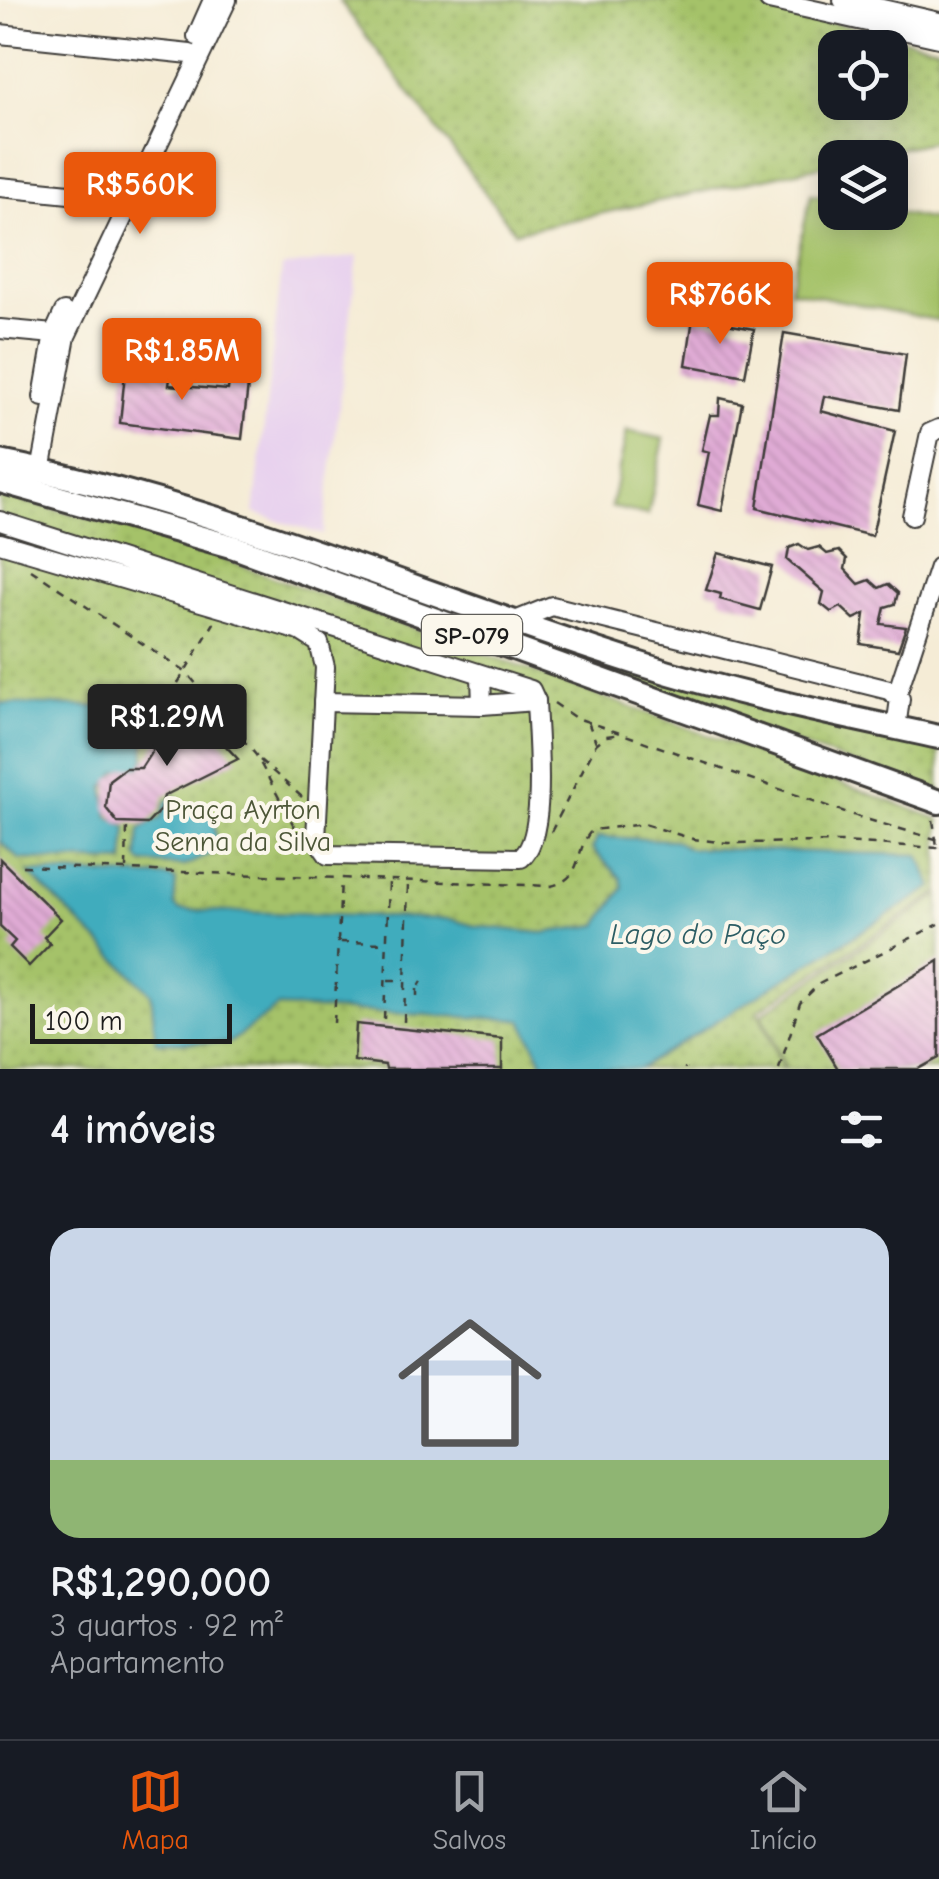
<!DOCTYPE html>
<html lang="pt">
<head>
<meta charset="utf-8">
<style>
  :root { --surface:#171b24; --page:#20242c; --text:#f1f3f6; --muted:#9ea1a6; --line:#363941; --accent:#ea580c }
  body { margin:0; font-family:"Comic Neue",sans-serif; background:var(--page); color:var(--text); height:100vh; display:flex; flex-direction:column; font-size:38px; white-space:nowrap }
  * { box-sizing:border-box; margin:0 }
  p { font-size:32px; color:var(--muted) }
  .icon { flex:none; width:55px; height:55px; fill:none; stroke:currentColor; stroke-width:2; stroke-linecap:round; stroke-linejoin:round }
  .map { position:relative; height:1069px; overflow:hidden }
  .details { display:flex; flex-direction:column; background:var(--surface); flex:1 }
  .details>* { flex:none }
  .controls { position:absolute; left:818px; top:30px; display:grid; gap:20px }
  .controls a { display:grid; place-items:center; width:90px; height:90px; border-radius:20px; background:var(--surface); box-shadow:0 5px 25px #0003; font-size:50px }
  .scale { position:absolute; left:30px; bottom:25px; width:202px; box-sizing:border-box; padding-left:10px; border:5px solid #1c1c1c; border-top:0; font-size:28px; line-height:35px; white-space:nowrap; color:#1c1c1c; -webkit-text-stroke:8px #fbf7ec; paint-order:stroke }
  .price { position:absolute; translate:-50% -85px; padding:0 22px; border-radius:10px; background:var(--accent); color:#fff; font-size:32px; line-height:65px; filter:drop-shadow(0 2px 5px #0008) }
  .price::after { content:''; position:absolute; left:50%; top:60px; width:30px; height:22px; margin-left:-15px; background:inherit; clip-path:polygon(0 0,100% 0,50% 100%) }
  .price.selected { background:#222; color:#fff }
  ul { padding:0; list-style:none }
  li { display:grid; align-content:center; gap:20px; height:530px; padding:0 50px }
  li+li { border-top:2px solid var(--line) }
  li span { display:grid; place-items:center; height:310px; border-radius:30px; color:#555 }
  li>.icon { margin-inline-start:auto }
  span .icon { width:180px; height:180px; fill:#fffc; stroke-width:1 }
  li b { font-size:42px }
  h2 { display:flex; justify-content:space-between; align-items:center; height:120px; padding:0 50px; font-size:42px }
  .menu { display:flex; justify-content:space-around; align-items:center; height:140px; border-top:2px solid var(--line); background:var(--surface); font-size:28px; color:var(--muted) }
  .menu a { display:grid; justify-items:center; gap:5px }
  .menu .selected { color:var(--accent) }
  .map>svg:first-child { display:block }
  .built { fill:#e8d2ee }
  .green { fill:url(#green-dots); stroke:#606f42; stroke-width:2.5; fill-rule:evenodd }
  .pitch { fill:#a5c269; stroke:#606f42; stroke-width:2.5 }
  .water { fill:#3facbd; stroke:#2e646c; stroke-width:2.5 }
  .building { fill:url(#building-back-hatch) }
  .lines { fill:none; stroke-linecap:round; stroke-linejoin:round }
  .minor-casing { stroke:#3d3b38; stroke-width:22 }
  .major-casing { stroke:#3d3b38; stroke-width:28 }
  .path { stroke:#3d3b38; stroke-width:2.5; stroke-dasharray:8 8; stroke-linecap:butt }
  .minor { stroke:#fff; stroke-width:18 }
  .major { stroke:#fff; stroke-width:22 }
  .labels { text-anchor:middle; stroke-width:8; stroke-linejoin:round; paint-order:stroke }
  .shield { fill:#fbf7ec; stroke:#5f5e5a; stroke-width:2.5 }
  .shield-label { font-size:25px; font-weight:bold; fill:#1c1c1c }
  .park-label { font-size:28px; fill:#4c5637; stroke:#fbf7ec }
  .water-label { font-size:30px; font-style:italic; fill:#2c5d64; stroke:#fbf7ec }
</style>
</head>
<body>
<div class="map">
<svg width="939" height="1069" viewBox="0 0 939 1069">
  <defs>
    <pattern id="green-dots" width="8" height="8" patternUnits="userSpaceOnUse" patternTransform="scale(2.5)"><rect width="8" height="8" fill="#a5c269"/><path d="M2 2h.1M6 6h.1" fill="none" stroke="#8da65a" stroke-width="1.8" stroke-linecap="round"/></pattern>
    <pattern id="building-back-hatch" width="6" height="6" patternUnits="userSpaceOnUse" patternTransform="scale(2.5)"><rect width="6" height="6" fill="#e0abd5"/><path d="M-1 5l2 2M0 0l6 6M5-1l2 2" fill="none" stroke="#c093b6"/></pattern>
  </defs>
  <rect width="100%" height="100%" fill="#fbf7ec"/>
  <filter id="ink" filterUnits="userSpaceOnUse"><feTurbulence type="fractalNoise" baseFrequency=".01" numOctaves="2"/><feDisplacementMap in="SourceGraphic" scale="20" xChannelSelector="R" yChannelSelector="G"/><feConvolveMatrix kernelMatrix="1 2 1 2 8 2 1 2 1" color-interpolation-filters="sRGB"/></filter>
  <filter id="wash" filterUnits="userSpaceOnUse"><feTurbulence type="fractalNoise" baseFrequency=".0048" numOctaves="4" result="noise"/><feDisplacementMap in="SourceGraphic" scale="40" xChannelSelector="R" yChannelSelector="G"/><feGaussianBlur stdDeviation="2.25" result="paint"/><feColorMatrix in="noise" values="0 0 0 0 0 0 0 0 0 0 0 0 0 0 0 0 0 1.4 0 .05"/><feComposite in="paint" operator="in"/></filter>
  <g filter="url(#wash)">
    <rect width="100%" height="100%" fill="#f5ecd6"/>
    <!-- built -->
    <path class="built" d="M358 256 323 535 254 513 282 267Z"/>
    <!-- green -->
    <g class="green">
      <path d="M339 0H733L939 47V140L860 157 835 158V163L515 232ZM835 48H890V102H835Z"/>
      <path d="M38 476 939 746V793L41 484Z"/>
      <path d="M0 495 163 537 939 819V892L758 1011 783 1069H0Z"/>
      <path d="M939 895V1069H786L762 1014Z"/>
    </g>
    <!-- pitch -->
    <g class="pitch">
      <path d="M811 194 835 199V212L890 211 939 221V321L790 290Z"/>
      <path d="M627 431 664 439 648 515 611 507Z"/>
    </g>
    <!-- water -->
    <g class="water">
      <path d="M0 703 131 708 144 718 145 759 141 767 117 772 104 788 109 817 127 827 124 862 19 859 0 841Z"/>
      <path d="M177 797 181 809 214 818 217 851 185 866 142 863 138 858 140 829 161 818 166 801Z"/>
      <path d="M598 837 674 840 688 848 919 855 933 887 639 1069H546L522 1020 278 1007 229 1043 156 1042 151 993 28 872 169 877 176 880 174 905 179 910 450 919 475 926 542 933 598 925 623 888 621 878 592 849Z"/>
    </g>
    <g id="blocks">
      <!-- building -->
      <g class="building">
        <path d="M693 318 754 329 745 376 686 365Z"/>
        <path d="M784 333 906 354 899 410 824 396 821 411 895 431 872 536 757 508Z"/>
        <path d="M126 363 172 366 169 385 228 390 230 374 249 376 242 439 120 423Z"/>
        <path d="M720 398 742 403 722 511 698 505 709 452 702 450 710 415H719Z"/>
        <path d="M799 544 808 550 819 547 827 554 839 551 847 559 845 569 859 584 870 580 879 588 888 584 898 593 895 604 885 607 881 624 906 627 898 650 861 644 865 614 854 619 841 607 831 612 821 604 824 592 787 560 789 548Z"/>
        <path d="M718 553 772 567 760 610 720 599 721 594 706 590Z"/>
        <path d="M184 702 238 759 164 796 160 810 147 824 118 823 106 808 109 780 125 768H141Z"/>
        <path d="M0 859 61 919 44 937 50 944 29 966 10 947 15 941 0 927Z"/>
        <path d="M939 961V1058L918 1069H838L817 1034Z"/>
        <path d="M356 1024 502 1039V1069H386L385 1065 354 1061Z"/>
      </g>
    </g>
  </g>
  <g filter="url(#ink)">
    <use href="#blocks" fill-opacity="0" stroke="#3d3b38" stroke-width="2.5"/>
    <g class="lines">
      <defs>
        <g id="minor">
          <path d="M769 0 939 38"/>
          <path d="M843 0 939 22"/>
          <path d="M0 34 190 54"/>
          <path d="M197 36 213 0"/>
          <path d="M0 187 119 199"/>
          <path d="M0 329 64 335"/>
          <path d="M43 397 54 334 64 312"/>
          <path d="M41 471 66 336 227 0"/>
          <path d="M912 516 930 433 939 429"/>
          <path d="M0 521 531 690 536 701C537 735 548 838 521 858L328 855 316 838 325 667 319 643 300 631 0 543"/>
          <path d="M515 621 552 606 889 690 900 699 896 728"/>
          <path d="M897 694 939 567"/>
          <path d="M323 702 482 705 481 676"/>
          <path d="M482 705 536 701"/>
        </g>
        <g id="major">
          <path d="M0 462C220 505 424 596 637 663 737 695 837 715 939 737"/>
          <path d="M0 481 234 547 939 802"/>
        </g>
      </defs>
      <!-- minor casing -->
      <use href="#minor" class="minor-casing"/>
      <!-- major casing -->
      <use href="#major" class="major-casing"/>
      <!-- path -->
      <g class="path">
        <path d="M31 570 187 673 256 755 300 837"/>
        <path d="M554 703 574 717 862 818 939 840"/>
        <path d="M588 722 596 742"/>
        <path d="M145 738 214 623"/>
        <path d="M260 760 302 797"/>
        <path d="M933 820 937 846"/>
        <path d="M551 832 596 744 606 736 621 734"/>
        <path d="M22 866 551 886C585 878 573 851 592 830L644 824 693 839 728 843 844 842 938 848 939 853"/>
        <path d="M126 868 127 826"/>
        <path d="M340 942 387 943"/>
        <path d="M388 980H405"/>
        <path d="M419 986 422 981"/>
        <path d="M417 996V989"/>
        <path d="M384 1019 389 882"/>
        <path d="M404 1022 408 883"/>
        <path d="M334 1023 341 880"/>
        <path d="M685 1068V1069"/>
        <path d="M779 1069 800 1003 819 984 939 924"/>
      </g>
      <!-- minor -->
      <use href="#minor" class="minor"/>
      <!-- major -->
      <use href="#major" class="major"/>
    </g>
  </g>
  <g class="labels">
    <!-- shield labels -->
    <rect class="shield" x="422" y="615" width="100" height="40" rx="8"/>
    <g class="shield-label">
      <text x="472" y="644">SP-079</text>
    </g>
    <!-- park labels -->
    <g class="park-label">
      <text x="243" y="819">Praça Ayrton<tspan x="243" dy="32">Senna da Silva</tspan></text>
    </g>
    <!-- water labels -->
    <g class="water-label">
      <text x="698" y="944">Lago do Paço</text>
    </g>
  </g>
</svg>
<div class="controls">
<a><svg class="icon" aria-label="locate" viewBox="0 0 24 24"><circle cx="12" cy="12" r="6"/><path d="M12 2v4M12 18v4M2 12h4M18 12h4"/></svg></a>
<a><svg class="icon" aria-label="layers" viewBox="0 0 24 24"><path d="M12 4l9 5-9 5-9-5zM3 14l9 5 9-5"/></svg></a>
</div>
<div class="scale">100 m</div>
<b class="price" style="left:140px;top:237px">R$560K</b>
<b class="price" style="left:720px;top:347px">R$766K</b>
<b class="price" style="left:182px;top:403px">R$1.85M</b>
<b class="price selected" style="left:167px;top:769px">R$1.29M</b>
</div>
<section class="details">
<h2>4 imóveis<svg class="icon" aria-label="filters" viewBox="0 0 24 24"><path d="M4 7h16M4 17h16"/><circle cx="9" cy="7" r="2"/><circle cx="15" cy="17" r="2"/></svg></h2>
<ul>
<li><span style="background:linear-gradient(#c9d6e8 75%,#8fb573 0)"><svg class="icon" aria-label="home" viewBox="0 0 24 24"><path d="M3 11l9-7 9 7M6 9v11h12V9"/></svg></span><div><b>R$1,290,000</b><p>3 quartos · 92 m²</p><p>Apartamento</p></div></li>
</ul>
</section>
<nav class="menu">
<a class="selected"><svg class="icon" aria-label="map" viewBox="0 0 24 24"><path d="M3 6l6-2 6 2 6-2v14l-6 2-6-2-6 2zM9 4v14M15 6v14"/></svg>Mapa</a>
<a><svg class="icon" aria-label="saved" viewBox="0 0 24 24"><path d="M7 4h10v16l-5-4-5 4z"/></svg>Salvos</a>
<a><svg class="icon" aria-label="home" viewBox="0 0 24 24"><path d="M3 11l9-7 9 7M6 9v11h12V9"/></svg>Início</a>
</nav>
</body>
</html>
